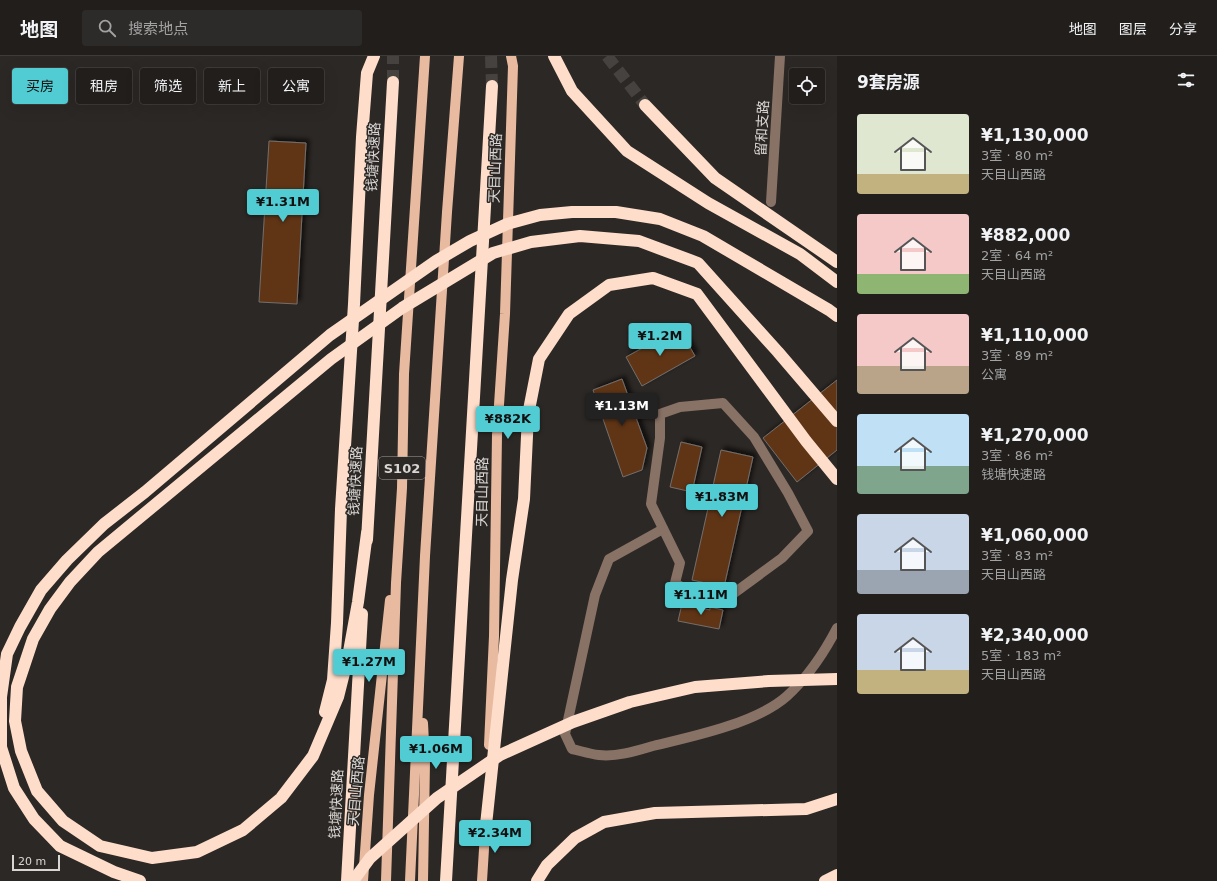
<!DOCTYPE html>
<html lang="zh">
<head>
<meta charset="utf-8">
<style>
  :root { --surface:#211e1c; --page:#2d2b29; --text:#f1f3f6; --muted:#a2a2a3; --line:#3e3c3b; --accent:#51ccd3 }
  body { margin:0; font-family:"DejaVu Sans","Noto Sans SC",sans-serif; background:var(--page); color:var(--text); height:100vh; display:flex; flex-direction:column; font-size:15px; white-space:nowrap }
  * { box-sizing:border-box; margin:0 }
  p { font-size:13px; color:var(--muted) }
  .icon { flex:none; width:22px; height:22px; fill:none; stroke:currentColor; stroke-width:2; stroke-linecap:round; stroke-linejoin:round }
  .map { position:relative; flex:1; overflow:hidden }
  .sheet { display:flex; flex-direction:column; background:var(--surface); width:380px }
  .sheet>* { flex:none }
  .banner { position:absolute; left:12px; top:12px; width:380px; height:36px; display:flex; gap:8px }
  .buttons { position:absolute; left:789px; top:12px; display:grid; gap:8px }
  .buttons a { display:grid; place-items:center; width:36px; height:36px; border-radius:4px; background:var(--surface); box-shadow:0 4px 16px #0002,0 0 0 1px var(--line); font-size:20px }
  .scale { position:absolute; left:12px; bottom:10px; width:48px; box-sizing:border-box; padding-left:4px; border:2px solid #d8d6d4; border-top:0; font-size:11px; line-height:14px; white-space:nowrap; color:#d8d6d4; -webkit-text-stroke:3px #2c2825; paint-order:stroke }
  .price { position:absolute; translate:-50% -34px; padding:0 9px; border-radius:4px; background:var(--accent); color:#111; font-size:13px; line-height:26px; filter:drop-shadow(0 1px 2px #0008) }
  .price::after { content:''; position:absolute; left:50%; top:24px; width:12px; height:9px; margin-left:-6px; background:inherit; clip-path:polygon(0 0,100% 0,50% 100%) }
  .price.current { background:#222; color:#fff }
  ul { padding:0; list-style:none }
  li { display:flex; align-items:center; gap:12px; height:100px; padding:0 20px }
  li span { display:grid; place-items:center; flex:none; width:112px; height:80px; border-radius:4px; color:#555 }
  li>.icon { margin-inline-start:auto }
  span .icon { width:48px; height:48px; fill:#fffc; stroke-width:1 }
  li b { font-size:17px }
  h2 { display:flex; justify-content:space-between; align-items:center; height:48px; padding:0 20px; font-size:17px }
  .tag { padding:0 14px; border-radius:4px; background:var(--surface); box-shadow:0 4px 16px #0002,0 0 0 1px var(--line); font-size:14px; line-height:36px }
  .tag.current { background:var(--accent); color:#111 }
  header { display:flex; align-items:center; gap:24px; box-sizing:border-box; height:56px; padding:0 20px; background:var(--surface); border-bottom:1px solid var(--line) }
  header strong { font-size:19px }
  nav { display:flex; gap:22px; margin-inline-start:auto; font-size:14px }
  .search { width:280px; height:36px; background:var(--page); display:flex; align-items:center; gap:10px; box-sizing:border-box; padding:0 14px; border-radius:4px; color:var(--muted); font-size:15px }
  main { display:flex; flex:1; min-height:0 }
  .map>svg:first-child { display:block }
  .building { fill:#613519; stroke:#736f6c; filter:url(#shadow) }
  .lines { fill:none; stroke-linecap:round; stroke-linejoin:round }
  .highway-tunnel { stroke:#46423f; stroke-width:12; stroke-dasharray:12 6; stroke-linecap:butt }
  .minor { stroke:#887165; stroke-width:10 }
  .major { stroke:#e8baa0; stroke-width:10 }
  .highway { stroke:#feddca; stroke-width:12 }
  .labels { text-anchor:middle; stroke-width:3; stroke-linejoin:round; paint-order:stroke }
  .shield { fill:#2c2825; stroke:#a4a2a0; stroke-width:1 }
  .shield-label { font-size:13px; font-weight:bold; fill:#d8d6d4 }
  .street-label { font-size:14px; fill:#d8d6d4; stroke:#2c2825 }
</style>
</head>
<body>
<header>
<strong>地图</strong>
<div class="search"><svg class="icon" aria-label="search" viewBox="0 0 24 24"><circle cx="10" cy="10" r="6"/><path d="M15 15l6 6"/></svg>搜索地点</div>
<nav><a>地图</a><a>图层</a><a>分享</a></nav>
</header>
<main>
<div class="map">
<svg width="837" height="825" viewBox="0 0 837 825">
  <defs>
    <filter id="shadow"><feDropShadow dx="3.5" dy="-3.5" stdDeviation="2" flood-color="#0009"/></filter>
  </defs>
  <rect width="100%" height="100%" fill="#2c2825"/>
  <!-- building -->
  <g class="building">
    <path d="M269 85 306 87 297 248 259 246Z"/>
    <path d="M679 272 695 300 642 330 626 301Z"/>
    <path d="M622 323 647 392 642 414 623 421 593 334Z"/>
    <path d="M837 324V394L797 426 763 382Z"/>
    <path d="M681 386 702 391 692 436 670 431Z"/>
    <path d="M721 394 753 401 724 531 692 524Z"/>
    <path d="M682 548 710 554V551L723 554 719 573 678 565Z"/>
  </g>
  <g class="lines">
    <!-- highway-tunnel -->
    <g class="highway-tunnel">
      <path d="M491 0 492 30"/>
      <path d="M607 0 645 49"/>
      <path d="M393 26V0"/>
    </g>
    <!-- minor -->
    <g class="minor">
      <path d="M771 146 780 0"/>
      <path d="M723 347 754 381 788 437 808 475 782 502 726 543 691 537 675 527 680 507 651 448 660 382V358L680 351Z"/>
      <path d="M663 473 609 503 595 539 565 678 572 693C581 695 590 698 599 699 617 701 636 695 653 690 691 681 757 667 787 640 808 621 824 597 837 572"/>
    </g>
    <!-- major -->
    <g class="major">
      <path d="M489 689 494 580 497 379 505 258 513 10 511 0"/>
      <path d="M363 825 369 739 390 544"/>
      <path d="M386 825 396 527 402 432 404 318 425 0"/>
      <path d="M410 825 425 500 447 156 459 0"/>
      <path d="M423 825 425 706 423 667"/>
      <path d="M482 825 486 761"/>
    </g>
    <!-- highway -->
    <g class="highway">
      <path d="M554 0 572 35 627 95 708 147 800 198 837 226"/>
      <path d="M645 49 715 122 837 206"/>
      <path d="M367 477 358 546 348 601 338 641 313 700 281 742 243 774 197 796 152 802 100 790 63 765 37 735 21 695 15 665 17 631 33 583 50 553 70 526 98 496 331 303 402 252 493 197 531 186 580 180 639 185 698 207 778 296 837 365"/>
      <path d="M367 484 393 26"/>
      <path d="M325 656 333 624 337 567 341 453 354 248 362 81 367 17 374 0"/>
      <path d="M486 769 512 524 524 443 528 359 539 303 569 258 609 229 653 222 697 238 806 385 837 423"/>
      <path d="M140 825 114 816 60 790 34 763 14 732 1 691V641L7 598 20 571 41 534 67 504 104 468 145 436 330 279 436 205 470 185 507 168 540 159 572 156H616L660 163 703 180 829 254 837 260"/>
      <path d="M347 825 362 558"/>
      <path d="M353 825 370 802 437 742 500 699 573 666 630 646 695 631 769 625 837 623"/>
      <path d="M446 825 492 30"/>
      <path d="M537 825 547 809 575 782 604 766 655 757 806 753 837 743"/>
      <path d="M825 825 837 819"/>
    </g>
  </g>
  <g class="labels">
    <!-- shield labels -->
    <rect class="shield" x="379" y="401" width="46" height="22" rx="3"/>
    <g class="shield-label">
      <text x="402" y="417">S102</text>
    </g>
    <!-- street labels -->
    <g class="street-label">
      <text transform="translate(762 72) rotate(-87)" y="5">留和支路</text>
      <text transform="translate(373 101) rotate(-87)" y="5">钱塘快速路</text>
      <text transform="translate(495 112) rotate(-88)" y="5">天目山西路</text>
      <text transform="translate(355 425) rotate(-87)" y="5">钱塘快速路</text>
      <text transform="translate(482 436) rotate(-89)" y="5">天目山西路</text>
      <text transform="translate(356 735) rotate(-85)" y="5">天目山西路</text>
      <text transform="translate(336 748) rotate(-87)" y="5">钱塘快速路</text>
    </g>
  </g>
</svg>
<div class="buttons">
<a><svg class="icon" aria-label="locate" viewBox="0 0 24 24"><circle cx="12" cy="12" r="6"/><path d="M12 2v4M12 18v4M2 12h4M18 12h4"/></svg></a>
</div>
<div class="scale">20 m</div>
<b class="price" style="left:283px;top:167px">¥1.31M</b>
<b class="price" style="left:660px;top:301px">¥1.2M</b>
<b class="price current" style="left:622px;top:371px">¥1.13M</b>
<b class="price" style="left:508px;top:384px">¥882K</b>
<b class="price" style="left:722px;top:462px">¥1.83M</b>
<b class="price" style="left:701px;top:560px">¥1.11M</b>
<b class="price" style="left:369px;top:627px">¥1.27M</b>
<b class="price" style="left:436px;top:714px">¥1.06M</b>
<b class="price" style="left:495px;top:798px">¥2.34M</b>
<div class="banner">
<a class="tag current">买房</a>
<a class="tag">租房</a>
<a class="tag">筛选</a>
<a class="tag">新上</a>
<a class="tag">公寓</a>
</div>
</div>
<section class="sheet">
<h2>9套房源<svg class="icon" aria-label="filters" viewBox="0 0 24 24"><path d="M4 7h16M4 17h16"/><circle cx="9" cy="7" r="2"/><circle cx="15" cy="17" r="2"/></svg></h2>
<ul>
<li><span style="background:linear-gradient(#dfe7d0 75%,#c2b280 0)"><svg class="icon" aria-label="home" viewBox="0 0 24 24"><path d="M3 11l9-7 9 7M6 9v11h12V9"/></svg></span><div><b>¥1,130,000</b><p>3室 · 80 m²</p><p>天目山西路</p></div></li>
<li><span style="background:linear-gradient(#f6c9c9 75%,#8fb573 0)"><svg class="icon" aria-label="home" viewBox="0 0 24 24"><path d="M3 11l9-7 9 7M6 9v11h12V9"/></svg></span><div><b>¥882,000</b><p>2室 · 64 m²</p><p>天目山西路</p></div></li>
<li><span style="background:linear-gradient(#f6c9c9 65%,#b9a48a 0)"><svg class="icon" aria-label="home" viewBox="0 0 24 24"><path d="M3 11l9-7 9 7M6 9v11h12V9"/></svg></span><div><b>¥1,110,000</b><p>3室 · 89 m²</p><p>公寓</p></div></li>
<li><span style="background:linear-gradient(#bfe0f5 65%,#7fa58c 0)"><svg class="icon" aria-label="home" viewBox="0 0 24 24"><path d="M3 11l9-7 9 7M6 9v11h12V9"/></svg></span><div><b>¥1,270,000</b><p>3室 · 86 m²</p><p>钱塘快速路</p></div></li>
<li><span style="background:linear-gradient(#c9d6e8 70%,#9aa5b1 0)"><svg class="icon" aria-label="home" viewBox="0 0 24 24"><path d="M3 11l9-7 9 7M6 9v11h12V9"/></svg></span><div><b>¥1,060,000</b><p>3室 · 83 m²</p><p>天目山西路</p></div></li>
<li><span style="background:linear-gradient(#c9d6e8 70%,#c2b280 0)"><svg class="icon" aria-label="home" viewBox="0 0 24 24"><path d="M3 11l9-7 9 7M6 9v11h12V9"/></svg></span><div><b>¥2,340,000</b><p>5室 · 183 m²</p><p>天目山西路</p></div></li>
</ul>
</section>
</main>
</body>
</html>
